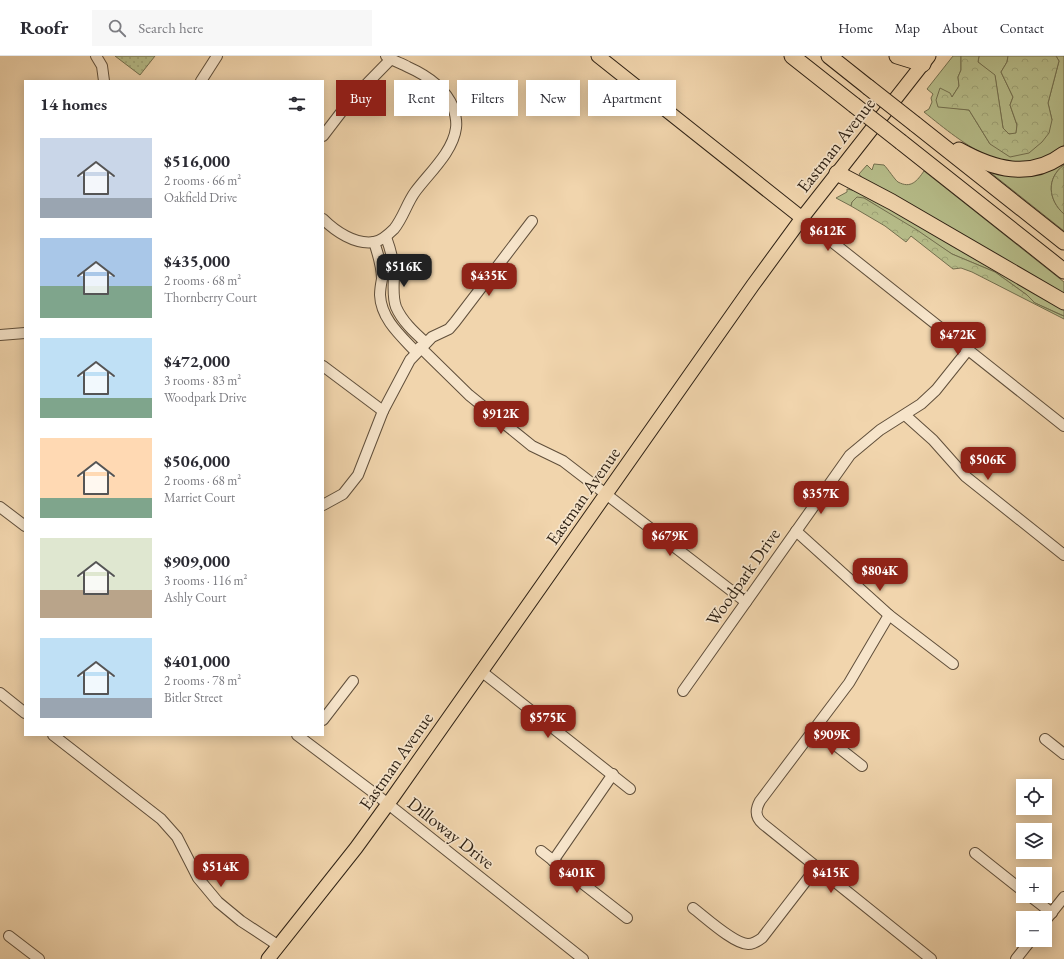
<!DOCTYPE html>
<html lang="en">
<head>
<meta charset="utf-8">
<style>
  :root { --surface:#fff; --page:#f7f7f7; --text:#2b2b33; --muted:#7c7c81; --line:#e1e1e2; --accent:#8f2418 }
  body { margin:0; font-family:"EB Garamond",serif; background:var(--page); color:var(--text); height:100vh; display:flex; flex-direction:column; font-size:15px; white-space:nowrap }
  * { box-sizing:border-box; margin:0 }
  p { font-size:13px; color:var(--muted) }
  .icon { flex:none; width:22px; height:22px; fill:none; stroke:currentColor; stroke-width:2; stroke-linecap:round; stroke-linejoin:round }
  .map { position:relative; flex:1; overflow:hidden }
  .drawer { position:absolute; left:24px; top:24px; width:300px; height:656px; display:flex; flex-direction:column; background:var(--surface); border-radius:0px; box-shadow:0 2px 10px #0003 }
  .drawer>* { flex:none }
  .guide { position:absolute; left:336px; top:24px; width:380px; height:36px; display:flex; gap:8px }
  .controls { position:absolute; left:1016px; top:723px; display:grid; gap:8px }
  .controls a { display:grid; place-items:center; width:36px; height:36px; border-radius:0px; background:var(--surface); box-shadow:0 2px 10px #0003; font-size:20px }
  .price { position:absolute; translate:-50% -34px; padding:0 9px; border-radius:8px; background:var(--accent); color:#fff; font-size:13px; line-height:26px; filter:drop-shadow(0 1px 2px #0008) }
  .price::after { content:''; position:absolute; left:50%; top:24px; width:12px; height:9px; margin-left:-6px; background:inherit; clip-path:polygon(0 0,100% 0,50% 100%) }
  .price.current { background:#222; color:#fff }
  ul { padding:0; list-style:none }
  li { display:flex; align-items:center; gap:12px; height:100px; padding:0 16px }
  li span { display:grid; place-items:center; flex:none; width:112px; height:80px; border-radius:0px; color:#555 }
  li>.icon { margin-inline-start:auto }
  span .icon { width:48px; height:48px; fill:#fffc; stroke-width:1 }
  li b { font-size:17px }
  h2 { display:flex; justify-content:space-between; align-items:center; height:48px; padding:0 16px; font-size:17px }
  .chip { padding:0 14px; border-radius:0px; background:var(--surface); box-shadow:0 2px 10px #0003; font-size:14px; line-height:36px }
  .chip.current { background:var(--accent); color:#fff }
  header { display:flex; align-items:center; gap:24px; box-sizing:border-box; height:56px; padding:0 20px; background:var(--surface); border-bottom:1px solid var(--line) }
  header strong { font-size:19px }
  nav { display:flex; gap:22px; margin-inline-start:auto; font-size:14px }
  .search { width:280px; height:36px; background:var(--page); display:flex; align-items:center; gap:10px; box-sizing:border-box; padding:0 14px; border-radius:0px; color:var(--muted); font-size:15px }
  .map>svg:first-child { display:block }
  .grass { fill:#b7be8b; stroke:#737050 }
  .forest { fill:url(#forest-crowns); stroke:#737050 }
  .park { fill:url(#park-dots); stroke:#737050 }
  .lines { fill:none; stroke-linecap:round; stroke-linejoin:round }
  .minor-casing { stroke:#604f3b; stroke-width:12 }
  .major-casing { stroke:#2f2215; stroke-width:15 }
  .highway-casing { stroke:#2f2215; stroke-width:17 }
  .minor { stroke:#f6e4ca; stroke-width:10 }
  .major { stroke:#f1d5ad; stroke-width:13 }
  .highway { stroke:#f1d5ad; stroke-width:15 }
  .highway-bridge-casing { stroke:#2f2215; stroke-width:17; stroke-linecap:butt }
  .highway-bridge { stroke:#f1d5ad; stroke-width:15 }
  .labels { text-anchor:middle; stroke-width:3.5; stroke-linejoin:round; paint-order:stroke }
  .street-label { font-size:18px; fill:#2f2215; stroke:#f6e4ca }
</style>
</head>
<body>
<header>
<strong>Roofr</strong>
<div class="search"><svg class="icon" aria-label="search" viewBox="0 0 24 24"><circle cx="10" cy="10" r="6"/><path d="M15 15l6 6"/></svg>Search here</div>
<nav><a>Home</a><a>Map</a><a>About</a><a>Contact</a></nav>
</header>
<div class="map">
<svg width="1064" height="903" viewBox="0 0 1064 903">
  <defs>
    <pattern id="forest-crowns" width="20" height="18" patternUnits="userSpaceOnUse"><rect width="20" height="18" fill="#b7be8b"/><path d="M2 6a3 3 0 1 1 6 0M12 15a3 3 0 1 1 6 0" fill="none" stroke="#9ea377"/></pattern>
    <pattern id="park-dots" width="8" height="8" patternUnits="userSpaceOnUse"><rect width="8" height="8" fill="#b7be8b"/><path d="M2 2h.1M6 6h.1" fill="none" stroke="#9ea377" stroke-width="1.8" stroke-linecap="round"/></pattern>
  </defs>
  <rect width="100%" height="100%" fill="#f1d5ad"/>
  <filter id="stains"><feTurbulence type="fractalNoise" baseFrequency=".005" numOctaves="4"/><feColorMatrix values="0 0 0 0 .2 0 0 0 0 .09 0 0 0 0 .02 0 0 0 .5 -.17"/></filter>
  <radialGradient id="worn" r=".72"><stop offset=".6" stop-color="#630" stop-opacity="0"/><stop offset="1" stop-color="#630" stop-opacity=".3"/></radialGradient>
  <!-- grass -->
  <g class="grass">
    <path d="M953 0H961V14L958 21 959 30 952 41 938 50 969 54 990 88 1052 64 1048 47 1059 5 1056 0H1064V89C1014 132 964 88 924 56L929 53 932 46 931 42 933 38 927 33Z"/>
    <path d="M979 0H1008L1007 6 1001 16 1013 41 1010 49 1017 69 1016 78H1009L1003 72 995 20 978 6Z"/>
    <path d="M1064 105V109C1046 122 1048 144 1064 158V175L986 113Z"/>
    <path d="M874 108 884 109C888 113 895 124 898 126 911 133 917 125 924 115L1064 226V240L863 123 859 118 867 109 872 114Z"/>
    <path d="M847 133 860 136 1064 253V260L1035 247 1027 239 995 216 952 198 864 142 852 146 851 150 836 142 847 136Z"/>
  </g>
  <!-- forest -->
  <g class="forest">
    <path d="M961 0H979L978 6 995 19 1003 72 1009 78 1016 77 1017 69 1010 49 1013 41 1001 16 1007 6 1008 0H1056L1059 5 1048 47 1052 64 1049 77 1042 86 1029 97 1010 101 990 88 969 54 938 51 936 44 940 32 950 37 952 41 959 30 958 21 961 14Z"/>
    <path d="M1064 109V158C1048 144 1046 122 1064 109Z"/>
    <path d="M857 141 864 142 917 174 952 198 995 216 1027 239 1035 247 1061 259 1064 260V263L972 216 961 212 953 213 911 180 906 186 885 170 851 150 852 146Z"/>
  </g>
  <!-- park -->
  <path class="park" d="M115 0H155L140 19Z"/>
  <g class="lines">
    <defs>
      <g id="minor">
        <path d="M96 0 102 10 104 25"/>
        <path d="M201 25 217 0"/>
        <path d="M323 80 349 46 391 3"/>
        <path d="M802 162 1064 370"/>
        <path d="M323 163C335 175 355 189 374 186 381 185 389 178 394 173 403 162 407 147 415 136 429 117 453 96 456 72 457 65 455 57 453 51 445 32 426 19 408 11 401 7 393 5 386 0"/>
        <path d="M386 181C390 192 394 204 394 217 394 228 392 240 396 251 402 265 414 276 425 286"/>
        <path d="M374 186C378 198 382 210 382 223 381 228 380 234 380 239 381 263 401 280 416 296"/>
        <path d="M0 279 25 277"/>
        <path d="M420 291 469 339 532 390 563 405 746 546"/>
        <path d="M323 310 383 355"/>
        <path d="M905 359 933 384 965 420 1064 499"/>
        <path d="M323 449 343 438 358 419 383 355 410 304 432 281 449 273 455 266 532 165"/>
        <path d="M0 451 25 470"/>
        <path d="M796 475 889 559 953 608"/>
        <path d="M889 559 849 627 760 745C755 754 755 761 763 768L931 903"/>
        <path d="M481 615 630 733"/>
        <path d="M683 635 850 399 880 374 921 348 936 334 968 294"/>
        <path d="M0 637 25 657"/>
        <path d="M323 664 353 625"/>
        <path d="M815 673 862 710"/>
        <path d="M53 679 161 763 177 781 198 822 218 846 241 865 279 890"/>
        <path d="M297 679 378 740 583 903"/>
        <path d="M1045 683 1064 698"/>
        <path d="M541 795 627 862"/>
        <path d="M975 797 1023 835"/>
        <path d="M553 805 613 718"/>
        <path d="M1030 840 1052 857"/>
        <path d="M693 852C705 861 734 888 748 888 754 888 758 885 762 882L816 812"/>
        <path d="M1045 865 1064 841"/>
        <path d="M9 880 39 903"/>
        <path d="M1016 903 1031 884"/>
      </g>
      <g id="major">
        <path d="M598 0 802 162"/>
        <path d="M268 903 356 792 393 741 753 229 802 162 929 0"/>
      </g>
      <g id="highway">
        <path d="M792 0 854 49"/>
        <path d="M829 0 868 31"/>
        <path d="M897 0 923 8"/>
        <path d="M915 68 1064 186"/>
        <path d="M901 86 1064 215"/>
        <path d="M959 94C993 113 1030 124 1064 98"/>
        <path d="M837 117 892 146 1064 246"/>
      </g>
    </defs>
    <!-- minor casing -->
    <use href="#minor" class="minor-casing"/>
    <!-- major casing -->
    <use href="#major" class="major-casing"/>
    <!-- highway casing -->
    <use href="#highway" class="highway-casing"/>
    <!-- minor -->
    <use href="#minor" class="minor"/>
    <!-- major -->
    <use href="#major" class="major"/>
    <!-- highway -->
    <use href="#highway" class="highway"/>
    <defs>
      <g id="highway-bridge">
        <path d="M868 31 915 68"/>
        <path d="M854 49 901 86"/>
      </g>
    </defs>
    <!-- highway-bridge casing -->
    <use href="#highway-bridge" class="highway-bridge-casing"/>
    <!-- highway-bridge -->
    <use href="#highway-bridge" class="highway-bridge"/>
  </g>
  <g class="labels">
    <!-- street labels -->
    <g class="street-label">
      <text transform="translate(836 89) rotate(-52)" y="6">Eastman Avenue</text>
      <text transform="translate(583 440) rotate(-55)" y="6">Eastman Avenue</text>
      <text transform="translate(743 521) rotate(-55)" y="6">Woodpark Drive</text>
      <text transform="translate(396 705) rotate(-55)" y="6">Eastman Avenue</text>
      <text transform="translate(451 777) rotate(38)" y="6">Dilloway Drive</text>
    </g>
  </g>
  <rect width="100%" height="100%" filter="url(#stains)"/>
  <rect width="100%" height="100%" fill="url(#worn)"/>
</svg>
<div class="controls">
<a><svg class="icon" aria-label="locate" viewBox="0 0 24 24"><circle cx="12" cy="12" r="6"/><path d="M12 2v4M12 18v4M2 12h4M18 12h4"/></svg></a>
<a><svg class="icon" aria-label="layers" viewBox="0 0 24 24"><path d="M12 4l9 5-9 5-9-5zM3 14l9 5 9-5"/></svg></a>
<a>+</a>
<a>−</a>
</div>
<b class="price" style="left:828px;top:196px">$612K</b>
<b class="price current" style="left:404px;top:232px">$516K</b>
<b class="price" style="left:489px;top:241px">$435K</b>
<b class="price" style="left:958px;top:300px">$472K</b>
<b class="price" style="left:501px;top:379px">$912K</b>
<b class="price" style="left:988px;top:425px">$506K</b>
<b class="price" style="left:821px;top:459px">$357K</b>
<b class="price" style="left:670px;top:501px">$679K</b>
<b class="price" style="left:880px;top:536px">$804K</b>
<b class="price" style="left:548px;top:683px">$575K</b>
<b class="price" style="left:832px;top:700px">$909K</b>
<b class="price" style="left:221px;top:832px">$514K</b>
<b class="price" style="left:577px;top:838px">$401K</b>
<b class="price" style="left:831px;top:838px">$415K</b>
<div class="guide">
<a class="chip current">Buy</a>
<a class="chip">Rent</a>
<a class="chip">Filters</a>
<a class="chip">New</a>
<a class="chip">Apartment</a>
</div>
<section class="drawer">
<h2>14 homes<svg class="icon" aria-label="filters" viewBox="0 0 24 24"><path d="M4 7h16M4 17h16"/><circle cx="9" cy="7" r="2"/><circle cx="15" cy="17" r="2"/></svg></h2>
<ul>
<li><span style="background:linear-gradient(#c9d6e8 75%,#9aa5b1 0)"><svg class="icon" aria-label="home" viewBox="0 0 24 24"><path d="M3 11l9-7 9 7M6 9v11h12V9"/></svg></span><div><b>$516,000</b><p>2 rooms · 66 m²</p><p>Oakfield Drive</p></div></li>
<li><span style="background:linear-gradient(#a9c7e8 60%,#7fa58c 0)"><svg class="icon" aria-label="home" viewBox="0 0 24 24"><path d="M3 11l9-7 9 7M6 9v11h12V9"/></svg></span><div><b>$435,000</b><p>2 rooms · 68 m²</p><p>Thornberry Court</p></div></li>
<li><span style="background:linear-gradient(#bfe0f5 75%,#7fa58c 0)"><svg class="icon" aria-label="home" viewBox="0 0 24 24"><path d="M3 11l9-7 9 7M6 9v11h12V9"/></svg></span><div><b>$472,000</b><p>3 rooms · 83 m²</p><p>Woodpark Drive</p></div></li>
<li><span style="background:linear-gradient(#ffd9b3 75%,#7fa58c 0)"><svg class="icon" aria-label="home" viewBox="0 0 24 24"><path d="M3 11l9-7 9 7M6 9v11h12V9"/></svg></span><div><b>$506,000</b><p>2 rooms · 68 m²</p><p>Marriet Court</p></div></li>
<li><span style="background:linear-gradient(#dfe7d0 65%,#b9a48a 0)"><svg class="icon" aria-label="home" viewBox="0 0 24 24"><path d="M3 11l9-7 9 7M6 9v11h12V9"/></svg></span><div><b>$909,000</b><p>3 rooms · 116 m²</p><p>Ashly Court</p></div></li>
<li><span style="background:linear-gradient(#bfe0f5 75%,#9aa5b1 0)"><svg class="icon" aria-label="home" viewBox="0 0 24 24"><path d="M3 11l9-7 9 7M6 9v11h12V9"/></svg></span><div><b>$401,000</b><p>2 rooms · 78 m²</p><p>Bitler Street</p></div></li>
</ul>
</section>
</div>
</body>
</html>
